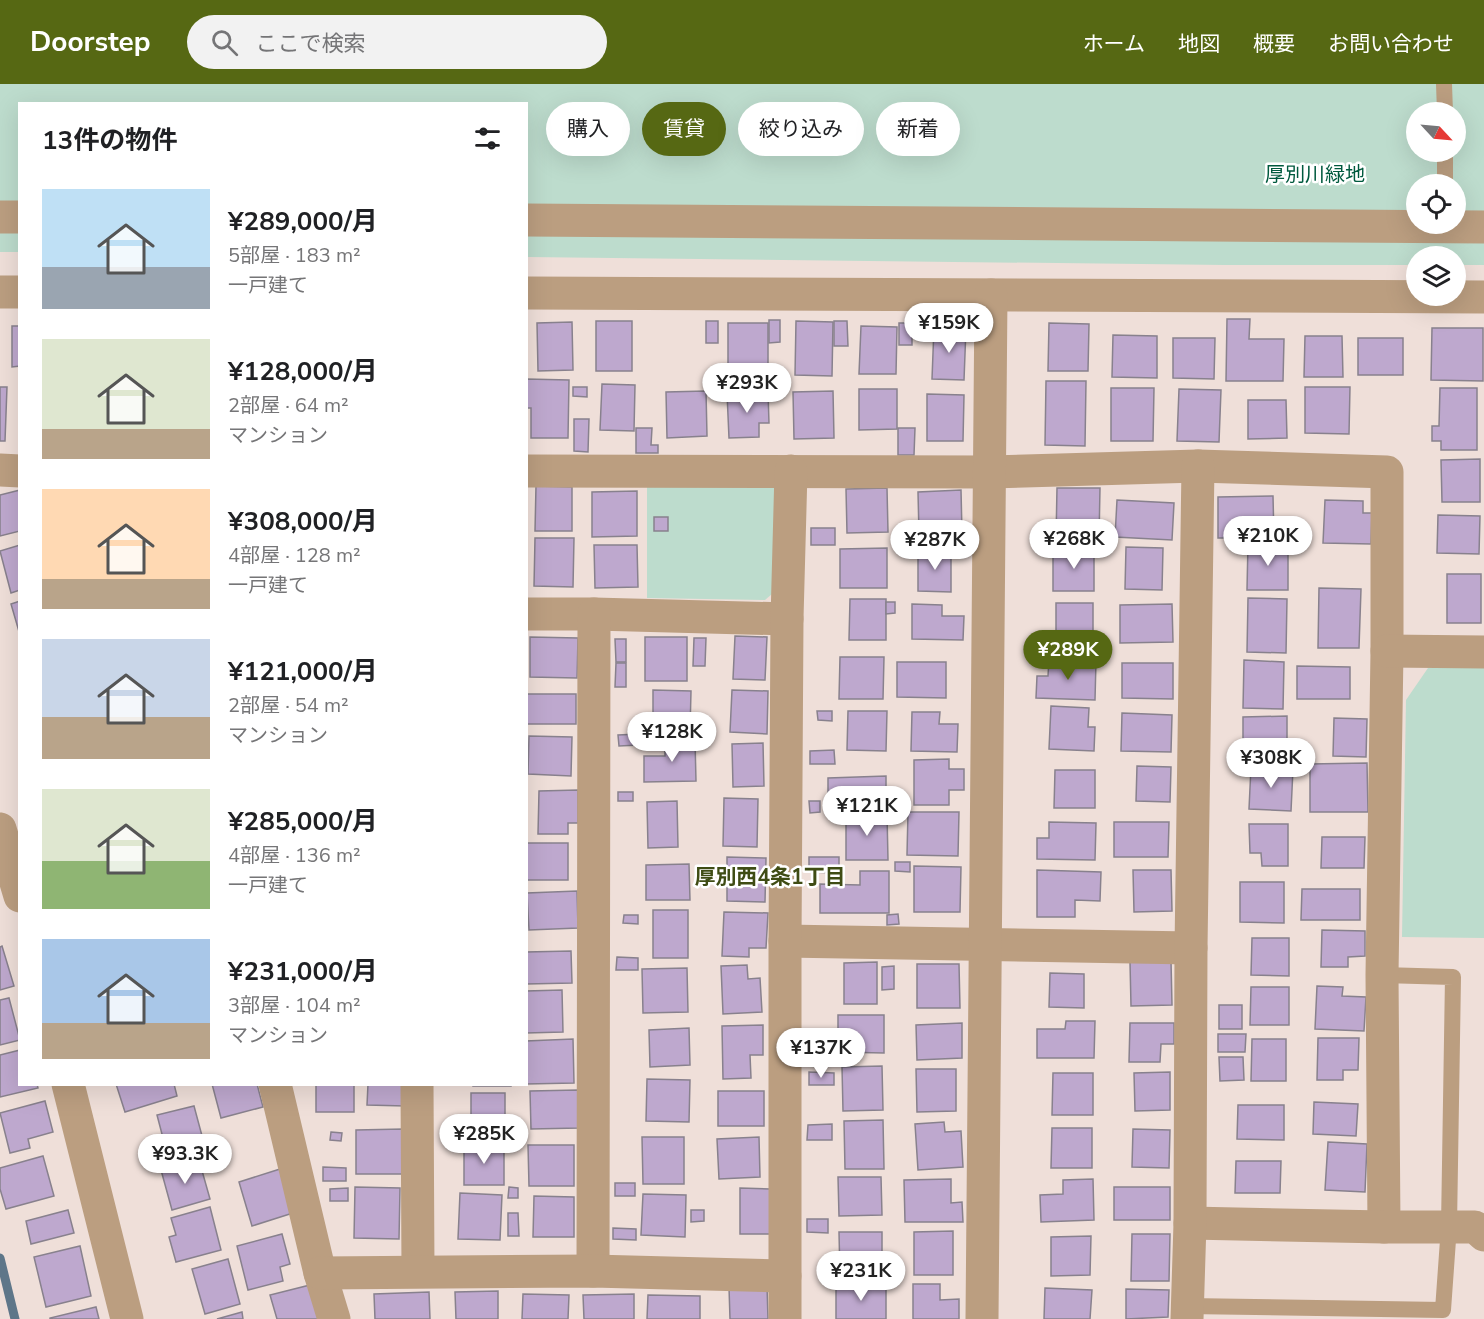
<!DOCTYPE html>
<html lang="ja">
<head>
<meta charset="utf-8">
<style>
  :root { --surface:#fff; --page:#f2f2f2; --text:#202124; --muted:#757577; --accent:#566813 }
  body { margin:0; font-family:"Nunito Sans","Noto Sans JP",sans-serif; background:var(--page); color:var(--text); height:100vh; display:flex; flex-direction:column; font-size:22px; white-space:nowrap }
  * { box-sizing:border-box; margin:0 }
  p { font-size:20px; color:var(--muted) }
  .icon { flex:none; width:33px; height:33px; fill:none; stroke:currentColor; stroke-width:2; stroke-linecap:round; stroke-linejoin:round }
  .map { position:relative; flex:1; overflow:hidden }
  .drawer { position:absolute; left:18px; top:18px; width:510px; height:984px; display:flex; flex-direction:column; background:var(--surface); border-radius:0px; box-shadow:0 6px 24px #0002 }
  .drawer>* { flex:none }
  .banner { position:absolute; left:546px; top:18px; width:570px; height:54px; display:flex; gap:12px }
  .needle { width:39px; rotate:116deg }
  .buttons { position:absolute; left:1406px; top:18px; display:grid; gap:12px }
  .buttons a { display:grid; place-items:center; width:60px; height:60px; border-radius:50%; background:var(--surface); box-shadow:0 6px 24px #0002; font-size:30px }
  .price { position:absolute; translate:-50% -51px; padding:0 14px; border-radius:21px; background:#fff; color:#222; font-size:20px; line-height:39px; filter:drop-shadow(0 2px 3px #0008) }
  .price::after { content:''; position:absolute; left:50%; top:36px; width:18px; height:14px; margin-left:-9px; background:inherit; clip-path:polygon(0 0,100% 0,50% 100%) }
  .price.on { background:var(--accent); color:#fff }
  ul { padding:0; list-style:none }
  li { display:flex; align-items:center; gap:18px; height:150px; padding:0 24px }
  li span { display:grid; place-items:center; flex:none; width:168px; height:120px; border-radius:0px; color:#555 }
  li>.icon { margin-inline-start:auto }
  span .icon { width:72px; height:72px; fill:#fffc; stroke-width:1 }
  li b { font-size:26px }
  h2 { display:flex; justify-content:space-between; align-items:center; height:72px; padding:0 24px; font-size:26px }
  .tag { padding:0 21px; border-radius:27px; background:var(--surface); box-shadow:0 6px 24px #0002; font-size:21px; line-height:54px }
  .tag.on { background:var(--accent); color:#fff }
  header { display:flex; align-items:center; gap:36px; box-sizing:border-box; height:84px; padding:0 30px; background:var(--accent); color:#fff }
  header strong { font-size:28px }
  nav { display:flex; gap:33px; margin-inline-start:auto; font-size:21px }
  .search { width:420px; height:54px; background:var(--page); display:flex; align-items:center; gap:15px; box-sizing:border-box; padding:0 21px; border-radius:33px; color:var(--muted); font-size:22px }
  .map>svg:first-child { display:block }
  .green { fill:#bddccd; fill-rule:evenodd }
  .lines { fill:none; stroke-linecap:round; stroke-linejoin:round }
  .stream { stroke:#5e7689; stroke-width:9 }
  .building { fill:#bea8ce; stroke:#88818d; stroke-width:1.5 }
  .lane { stroke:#bb9e80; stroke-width:16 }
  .street { stroke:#bb9e80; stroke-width:33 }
  .labels { text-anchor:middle; stroke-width:5; stroke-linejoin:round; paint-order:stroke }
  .park-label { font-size:20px; fill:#005a3e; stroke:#fff }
  .neighbourhood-label { font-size:21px; font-weight:bold; fill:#3f4c14; stroke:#fff }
</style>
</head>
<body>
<header>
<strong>Doorstep</strong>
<div class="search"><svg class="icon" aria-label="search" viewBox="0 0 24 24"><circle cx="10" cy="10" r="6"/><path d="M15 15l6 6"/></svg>ここで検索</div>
<nav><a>ホーム</a><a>地図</a><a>概要</a><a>お問い合わせ</a></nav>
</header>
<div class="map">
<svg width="1484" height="1235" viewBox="0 0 1484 1235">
  <rect width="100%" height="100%" fill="#efdfd9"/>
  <!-- green -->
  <g class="green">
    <path d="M0 0H1484V181H1455V172H1416V181H1225L527 173 526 20H20L19 168H0ZM1416 28H1455V68H1416ZM1416 100H1455V140H1416Z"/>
    <path d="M647 392 768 395 780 407 779 504 765 516 647 514Z"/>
    <path d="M1428 584H1484V854L1402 853 1406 616Z"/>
  </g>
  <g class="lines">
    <!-- stream -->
    <path class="stream" d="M0 1174 15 1235"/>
  </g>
  <!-- building -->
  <g class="building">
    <path d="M1227 235H1250L1249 255H1284L1283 297H1226Z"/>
    <path d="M769 236H780V258L769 259Z"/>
    <rect x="596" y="237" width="36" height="50"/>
    <rect x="706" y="237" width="12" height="22"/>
    <path d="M796 237 833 238 832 292 795 291Z"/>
    <path d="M834 237H847L848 262H834Z"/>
    <path d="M572 238 573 286 538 287 537 239Z"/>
    <path d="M728 239H768V288L728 289Z"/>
    <rect x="899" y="239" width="13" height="22"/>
    <path d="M1049 239 1089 240 1088 287H1048Z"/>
    <path d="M12 242H20V282L12 283Z"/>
    <path d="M861 242 897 243 896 290H859Z"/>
    <path d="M934 243 966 244 964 296 932 295Z"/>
    <path d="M1432 244H1483V297L1431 296Z"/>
    <path d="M1113 251 1157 252V294L1112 293Z"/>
    <path d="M1305 252H1342L1343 293H1304Z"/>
    <path d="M1173 254H1215L1214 295 1173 294Z"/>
    <rect x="1358" y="254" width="45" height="37"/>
    <path d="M526 295 569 296 568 354H531V324H526Z"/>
    <path d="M1046 297H1086L1085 362 1045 361Z"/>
    <path d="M602 300 635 301 634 347 600 346Z"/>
    <path d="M0 303H7L5 357H0Z"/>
    <path d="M573 303H587V313L573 312Z"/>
    <path d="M1305 303H1350L1349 350 1305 349Z"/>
    <path d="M1111 304H1154L1153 357H1111Z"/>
    <path d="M1440 304H1477V366H1441V357H1432V342H1439Z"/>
    <path d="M859 305H897V345L859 346Z"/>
    <path d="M1179 305 1221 306 1219 358 1177 357Z"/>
    <path d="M706 307 707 352 667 354 666 308Z"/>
    <path d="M833 307 834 354 794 355 793 308Z"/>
    <path d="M768 308 769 339H759V353L729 354 727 309Z"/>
    <path d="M927 310 964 311 963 357H927Z"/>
    <path d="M1248 316H1286L1287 354 1248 355Z"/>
    <path d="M574 335H589L588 368 574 367Z"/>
    <path d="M636 344H652L651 361H658V369H636Z"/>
    <path d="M898 344H915L914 371H898Z"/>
    <path d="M1480 375V418H1442L1441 376Z"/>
    <path d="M536 402 572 403V447H535Z"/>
    <path d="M887 404 888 448 847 449 846 405Z"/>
    <path d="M1057 404H1100L1099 455H1056Z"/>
    <path d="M20 406V447L0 452V411Z"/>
    <path d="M961 406 962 449 919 450 918 408Z"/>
    <path d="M637 407V452L592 453V408Z"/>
    <path d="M1273 412 1274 454H1218V413Z"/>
    <path d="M1117 416 1174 419 1172 456 1115 453Z"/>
    <path d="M1325 416 1363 417V429H1372L1371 460 1323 459Z"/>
    <path d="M1438 431 1480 432 1479 470 1437 469Z"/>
    <rect x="654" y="433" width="14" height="14"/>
    <rect x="811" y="444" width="24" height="17"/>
    <path d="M535 454H574L573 503 534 502Z"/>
    <path d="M1248 459H1288V506H1247Z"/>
    <path d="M20 461V506L11 509 0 467Z"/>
    <path d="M594 461H637L638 503 595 504Z"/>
    <path d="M1126 463 1163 464 1162 506 1125 505Z"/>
    <path d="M887 464V504H840V465Z"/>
    <rect x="1053" y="465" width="41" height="42"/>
    <path d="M918 466H951V508L918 507Z"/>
    <rect x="1447" y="490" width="34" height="49"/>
    <path d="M1319 504 1361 505 1359 564H1318Z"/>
    <path d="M1248 514 1287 515 1286 569 1247 568Z"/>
    <path d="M850 515H886V556H849Z"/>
    <path d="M20 517V551L11 520Z"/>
    <path d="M886 518H895V529L886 530Z"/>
    <rect x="1056" y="519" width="37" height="43"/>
    <path d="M912 520 942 521V532H964L963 556 912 555Z"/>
    <path d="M1172 520 1173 558 1120 559V521Z"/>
    <path d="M735 552 767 553 765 596 733 595Z"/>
    <path d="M530 553 578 554 577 594 530 593Z"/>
    <rect x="645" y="553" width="42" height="44"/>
    <path d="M694 554H706L705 582H693Z"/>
    <path d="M615 555H626V578H616Z"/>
    <path d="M840 573H884L883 615H839Z"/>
    <path d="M1049 575 1096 577 1095 616 1036 614 1037 592H1048Z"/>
    <path d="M1244 576 1284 578 1283 625 1243 624Z"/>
    <path d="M897 578H946V614L897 613Z"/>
    <path d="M616 579H626V603H615Z"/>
    <path d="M1122 579H1173V615L1122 614Z"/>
    <path d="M1297 582 1350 583V615H1297Z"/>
    <path d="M653 606 691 607 690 647 653 646Z"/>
    <path d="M732 606 768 607 767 650 730 648Z"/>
    <rect x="526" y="610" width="50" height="30"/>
    <path d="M1051 622 1089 624 1088 643H1095L1094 667 1049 665Z"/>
    <path d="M817 627H832V637L818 636Z"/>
    <path d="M848 627H887L886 667 847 666Z"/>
    <path d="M912 628H940L939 640H958L957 668 911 667Z"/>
    <path d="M1122 629 1172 631 1171 668 1121 667Z"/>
    <path d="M1287 632V673H1243V633Z"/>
    <path d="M1334 634 1367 635 1366 673 1333 672Z"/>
    <path d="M639 650V661L619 662 618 651Z"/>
    <path d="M529 652 572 653 571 692 528 690Z"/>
    <path d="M665 656H695L696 697 644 698V672H665Z"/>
    <path d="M763 659 764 702 733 703 732 660Z"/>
    <path d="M834 666 835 680H810V667Z"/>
    <path d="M949 675V685H964V706H949V721H914V676Z"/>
    <path d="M1367 679 1368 728H1310V680Z"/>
    <path d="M1137 682 1171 683 1170 718 1136 717Z"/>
    <path d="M1251 683 1293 685 1291 727 1249 725Z"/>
    <path d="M1055 686H1095V724H1054Z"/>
    <path d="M886 692V719L828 720V694Z"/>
    <path d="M578 706V739H568V750H538L539 707Z"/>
    <rect x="618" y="708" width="15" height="9"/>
    <path d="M724 714 758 715 757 763 723 762Z"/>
    <path d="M677 717 678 763 648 764 647 718Z"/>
    <path d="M809 717H820V728L810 729Z"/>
    <path d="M908 728H959L958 772 907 771Z"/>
    <path d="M887 730 888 776H846V731Z"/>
    <path d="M1049 738 1096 739 1095 776 1037 775V754H1049Z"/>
    <path d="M1114 738H1169L1168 773H1114Z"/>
    <path d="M1249 740H1288V782H1262L1261 769H1250Z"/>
    <path d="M1322 753H1365L1364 784H1321Z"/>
    <rect x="526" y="759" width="42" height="37"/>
    <path d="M727 773 766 774 765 818 727 817Z"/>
    <path d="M809 773H839V789L809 788Z"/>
    <path d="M895 778H910V788L895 787Z"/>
    <path d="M689 780 690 816H646V781Z"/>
    <path d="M914 782 961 783 960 828H914Z"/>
    <path d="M1037 786 1101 788 1100 817 1075 816V833H1037Z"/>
    <path d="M1133 786H1171L1172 827 1134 828Z"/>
    <path d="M860 787H889V829H820V800L860 801Z"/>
    <path d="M1240 798H1284V839L1240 838Z"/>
    <path d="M1302 805H1360V836H1301Z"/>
    <path d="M577 807 578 844 529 846 527 809Z"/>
    <rect x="653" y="826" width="35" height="48"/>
    <path d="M724 828 768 829 766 864H749V873L722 872Z"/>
    <path d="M898 830 899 840 887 841V831Z"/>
    <path d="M624 831H638V840L623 839Z"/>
    <path d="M1322 846 1365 847V872L1348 873V883H1321Z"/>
    <path d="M1252 854H1289V892L1251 891Z"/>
    <path d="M2 862 14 902 0 906V863Z"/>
    <path d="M571 867 572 899 526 900V868Z"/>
    <path d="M617 873 638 874V886H616Z"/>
    <path d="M1171 877 1172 921 1131 922 1130 878Z"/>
    <path d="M877 878V920H844V879Z"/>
    <path d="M917 880H959L960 924H917Z"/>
    <path d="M747 881 748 895 760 894 762 928 723 930 721 882Z"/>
    <path d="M894 882V905L882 906V883Z"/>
    <path d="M687 884 688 928 643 929 642 885Z"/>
    <path d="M1050 889 1084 890V924L1049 923Z"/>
    <path d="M1317 902 1343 903 1342 912 1366 913 1364 947 1315 945Z"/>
    <path d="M1251 903H1289V941H1250Z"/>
    <path d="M562 906 563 948 526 949V907Z"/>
    <path d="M9 914 20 956 0 961V916Z"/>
    <rect x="1219" y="921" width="23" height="24"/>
    <path d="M838 931H884V969L838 968Z"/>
    <path d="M1066 937H1095L1094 974H1037V945H1065Z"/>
    <path d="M962 939V974L917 976 916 941Z"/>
    <path d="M1130 939H1174V960H1161L1160 978H1129Z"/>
    <path d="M763 941V971H750L751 994 723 995 722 942Z"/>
    <path d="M689 944 690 981 650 983 649 946Z"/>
    <path d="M1218 950H1246L1245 968H1218Z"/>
    <path d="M1318 954H1359L1358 986H1343V996H1317Z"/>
    <path d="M573 955 574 999 526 1000V957Z"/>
    <path d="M1252 955H1286V997H1251Z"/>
    <path d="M20 966V1000H37L38 1004 0 1013V971Z"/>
    <path d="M1219 973H1243L1244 996 1220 997Z"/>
    <path d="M882 982 883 1026 843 1027 842 983Z"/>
    <path d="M916 985H956V1027L917 1028Z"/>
    <path d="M809 988 834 989V1001H809Z"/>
    <path d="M1170 988V1026L1135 1027 1134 989Z"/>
    <path d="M1053 989H1093V1031H1052Z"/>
    <path d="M647 995 690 996 689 1038 646 1037Z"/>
    <path d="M116 1000H174L177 1012 125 1028Z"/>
    <path d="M212 1000H257L263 1023 221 1034Z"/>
    <rect x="316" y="1000" width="38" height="28"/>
    <path d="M368 1000H405V1022L367 1021Z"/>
    <rect x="473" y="1000" width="38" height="2"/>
    <path d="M578 1006 579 1044 531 1045 530 1007Z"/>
    <rect x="718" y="1007" width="46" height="35"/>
    <rect x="471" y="1009" width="34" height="39"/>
    <path d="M45 1017 53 1048 28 1055 30 1064 10 1069 0 1029Z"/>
    <path d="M1314 1018 1358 1020 1356 1052 1313 1050Z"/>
    <path d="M1238 1021H1284V1056L1237 1055Z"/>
    <path d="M194 1022 205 1063 168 1073 157 1031Z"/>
    <path d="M883 1036 884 1085H845L844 1037Z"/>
    <path d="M944 1038 945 1048 961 1047 963 1083 918 1086 915 1040Z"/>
    <path d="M832 1040V1056H807L808 1041Z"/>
    <path d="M1052 1044H1092V1084H1051Z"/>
    <path d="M403 1045V1090H356V1046Z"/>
    <path d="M1133 1045 1170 1046 1169 1084 1132 1083Z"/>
    <path d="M331 1048 342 1049 341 1057 330 1056Z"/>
    <path d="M642 1053H684V1100H643Z"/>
    <path d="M759 1053 760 1093 719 1095 717 1055Z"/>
    <path d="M1328 1058 1367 1060 1365 1108 1325 1106Z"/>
    <rect x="464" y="1061" width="40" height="40"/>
    <path d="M528 1061H574V1102H529Z"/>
    <path d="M43 1072 54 1112 6 1125 0 1105V1084Z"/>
    <path d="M199 1076 210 1115 172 1126 161 1086Z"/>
    <path d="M1236 1077H1281L1280 1109H1235Z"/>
    <path d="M323 1083 346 1084V1097H323Z"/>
    <path d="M280 1085 293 1129 252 1142 239 1098Z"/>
    <path d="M838 1093H881L882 1131 839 1132Z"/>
    <path d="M951 1095V1119L962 1118 963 1138H905L904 1096Z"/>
    <path d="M1093 1095 1094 1136 1041 1138 1040 1111 1063 1110V1096Z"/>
    <rect x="615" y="1099" width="20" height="13"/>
    <path d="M355 1103 400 1104 399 1155 354 1154Z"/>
    <path d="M509 1103 518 1104V1114H508Z"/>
    <rect x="1114" y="1103" width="56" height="33"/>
    <path d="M348 1104V1117H330V1105Z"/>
    <path d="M740 1104 770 1105V1150H740Z"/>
    <path d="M460 1109 502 1111 500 1156 458 1155Z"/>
    <path d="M643 1110 686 1111 685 1153 641 1151Z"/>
    <path d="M534 1112 574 1113V1153H533Z"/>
    <path d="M210 1123 221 1166 176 1178 169 1153 176 1151 171 1134Z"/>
    <path d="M68 1126 74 1149 31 1160 26 1137Z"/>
    <path d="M691 1126H704V1137L691 1138Z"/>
    <path d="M508 1129H518L519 1152H508Z"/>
    <path d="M807 1135H828V1149L807 1148Z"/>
    <path d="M613 1144 636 1145V1156L613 1155Z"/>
    <path d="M953 1147V1191H914V1148Z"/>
    <path d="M839 1148H882V1191L840 1192Z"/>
    <path d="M282 1150 290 1180 280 1183 283 1197 248 1206 237 1162Z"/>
    <path d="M1132 1150H1170L1169 1197H1131Z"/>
    <path d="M1091 1152 1090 1191 1051 1192V1153Z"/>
    <path d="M80 1162 91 1212 46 1223 34 1173Z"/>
    <path d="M228 1175 240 1220 205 1230 192 1185Z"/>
    <path d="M836 1200 886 1201V1235H836Z"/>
    <path d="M913 1200H940V1216L959 1215V1235H913Z"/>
    <path d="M310 1201 319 1235H277L270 1211Z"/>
    <path d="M767 1202 768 1235H730L729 1203Z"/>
    <path d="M1045 1204 1092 1206 1090 1235H1044Z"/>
    <path d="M1126 1205 1169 1206 1168 1233 1126 1235Z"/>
    <path d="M498 1207V1235H456L455 1208Z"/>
    <path d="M429 1208 430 1235H375L374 1210Z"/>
    <path d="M523 1210 569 1211 568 1235H522Z"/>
    <path d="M634 1210V1235H584L583 1211Z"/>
    <path d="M648 1211 700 1212V1235H647Z"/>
    <path d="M96 1223 99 1235H50V1234Z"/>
    <path d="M242 1228 243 1235H217Z"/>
  </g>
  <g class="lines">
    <!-- lane -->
    <g class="lane">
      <path d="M1444 0 1445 28"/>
      <path d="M1445 68V100"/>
      <path d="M1187 1222 1443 1226 1449 1142 1453 893 1382 891"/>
    </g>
    <!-- street -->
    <g class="street">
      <path d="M0 133H20"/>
      <path d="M526 136 1484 143"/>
      <path d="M0 208H20"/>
      <path d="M526 209 1484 213"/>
      <path d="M0 386 20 387"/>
      <path d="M526 387 990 388 1198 382 1387 388V567L1382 891 1384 1143"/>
      <path d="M526 530H594L787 535"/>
      <path d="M1387 567 1484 568"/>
      <path d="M0 745 20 812"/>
      <path d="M785 857 1191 864"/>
      <path d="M68 1000 127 1235"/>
      <path d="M275 1000 320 1189 334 1235"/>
      <path d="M417 1000 418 1187"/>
      <path d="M1190 1139 1384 1143H1475L1484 1151"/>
      <path d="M593 1187 594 530"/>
      <path d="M320 1189 593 1187 785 1192"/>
      <path d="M785 1235V857L787 535 791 387"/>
      <path d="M982 1235 991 211"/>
      <path d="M1187 1235 1190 1139 1191 864 1198 382"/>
    </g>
  </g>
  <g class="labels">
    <!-- park labels -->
    <g class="park-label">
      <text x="1315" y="97">厚別川緑地</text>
    </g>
    <!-- neighbourhood labels -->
    <g class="neighbourhood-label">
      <text x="770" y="800">厚別西4条1丁目</text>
    </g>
  </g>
</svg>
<div class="buttons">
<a><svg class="needle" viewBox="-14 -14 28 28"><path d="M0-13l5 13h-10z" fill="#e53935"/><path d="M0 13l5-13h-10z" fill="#757577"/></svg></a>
<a><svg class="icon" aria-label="locate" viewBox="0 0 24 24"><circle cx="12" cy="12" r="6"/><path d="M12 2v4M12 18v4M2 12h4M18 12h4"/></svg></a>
<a><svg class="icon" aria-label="layers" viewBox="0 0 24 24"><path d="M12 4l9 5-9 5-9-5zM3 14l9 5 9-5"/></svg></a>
</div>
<b class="price" style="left:949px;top:270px">¥159K</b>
<b class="price" style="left:747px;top:330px">¥293K</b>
<b class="price" style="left:1268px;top:483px">¥210K</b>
<b class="price" style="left:1074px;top:486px">¥268K</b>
<b class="price" style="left:935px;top:487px">¥287K</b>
<b class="price on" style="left:1068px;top:597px">¥289K</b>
<b class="price" style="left:672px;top:679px">¥128K</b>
<b class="price" style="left:1271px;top:705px">¥308K</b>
<b class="price" style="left:867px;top:753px">¥121K</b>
<b class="price" style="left:821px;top:995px">¥137K</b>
<b class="price" style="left:484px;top:1081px">¥285K</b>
<b class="price" style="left:185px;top:1101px">¥93.3K</b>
<b class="price" style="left:861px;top:1218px">¥231K</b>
<div class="banner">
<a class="tag">購入</a>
<a class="tag on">賃貸</a>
<a class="tag">絞り込み</a>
<a class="tag">新着</a>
</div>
<section class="drawer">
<h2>13件の物件<svg class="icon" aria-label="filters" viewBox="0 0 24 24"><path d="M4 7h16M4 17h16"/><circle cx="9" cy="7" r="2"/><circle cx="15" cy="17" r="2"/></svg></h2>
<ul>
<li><span style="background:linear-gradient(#bfe0f5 65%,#9aa5b1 0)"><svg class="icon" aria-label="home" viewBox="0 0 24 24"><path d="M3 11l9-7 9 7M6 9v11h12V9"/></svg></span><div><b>¥289,000/月</b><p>5部屋 · 183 m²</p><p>一戸建て</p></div></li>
<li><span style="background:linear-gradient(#dfe7d0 75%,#b9a48a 0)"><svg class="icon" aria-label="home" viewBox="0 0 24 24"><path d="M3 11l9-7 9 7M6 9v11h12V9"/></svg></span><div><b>¥128,000/月</b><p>2部屋 · 64 m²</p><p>マンション</p></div></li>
<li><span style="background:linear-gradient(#ffd9b3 75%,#b9a48a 0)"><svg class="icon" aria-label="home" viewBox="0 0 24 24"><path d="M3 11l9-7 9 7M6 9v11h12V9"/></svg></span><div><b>¥308,000/月</b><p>4部屋 · 128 m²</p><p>一戸建て</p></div></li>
<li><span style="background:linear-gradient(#c9d6e8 65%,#b9a48a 0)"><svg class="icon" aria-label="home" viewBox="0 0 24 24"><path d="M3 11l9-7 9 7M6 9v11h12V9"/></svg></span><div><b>¥121,000/月</b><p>2部屋 · 54 m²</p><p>マンション</p></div></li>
<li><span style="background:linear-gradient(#dfe7d0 60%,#8fb573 0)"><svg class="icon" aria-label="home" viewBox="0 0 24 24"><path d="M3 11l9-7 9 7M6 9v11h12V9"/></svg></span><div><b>¥285,000/月</b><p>4部屋 · 136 m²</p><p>一戸建て</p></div></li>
<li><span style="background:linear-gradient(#a9c7e8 70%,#b9a48a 0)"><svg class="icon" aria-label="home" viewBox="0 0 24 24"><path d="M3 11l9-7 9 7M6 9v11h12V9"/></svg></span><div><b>¥231,000/月</b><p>3部屋 · 104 m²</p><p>マンション</p></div></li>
</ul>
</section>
</div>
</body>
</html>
